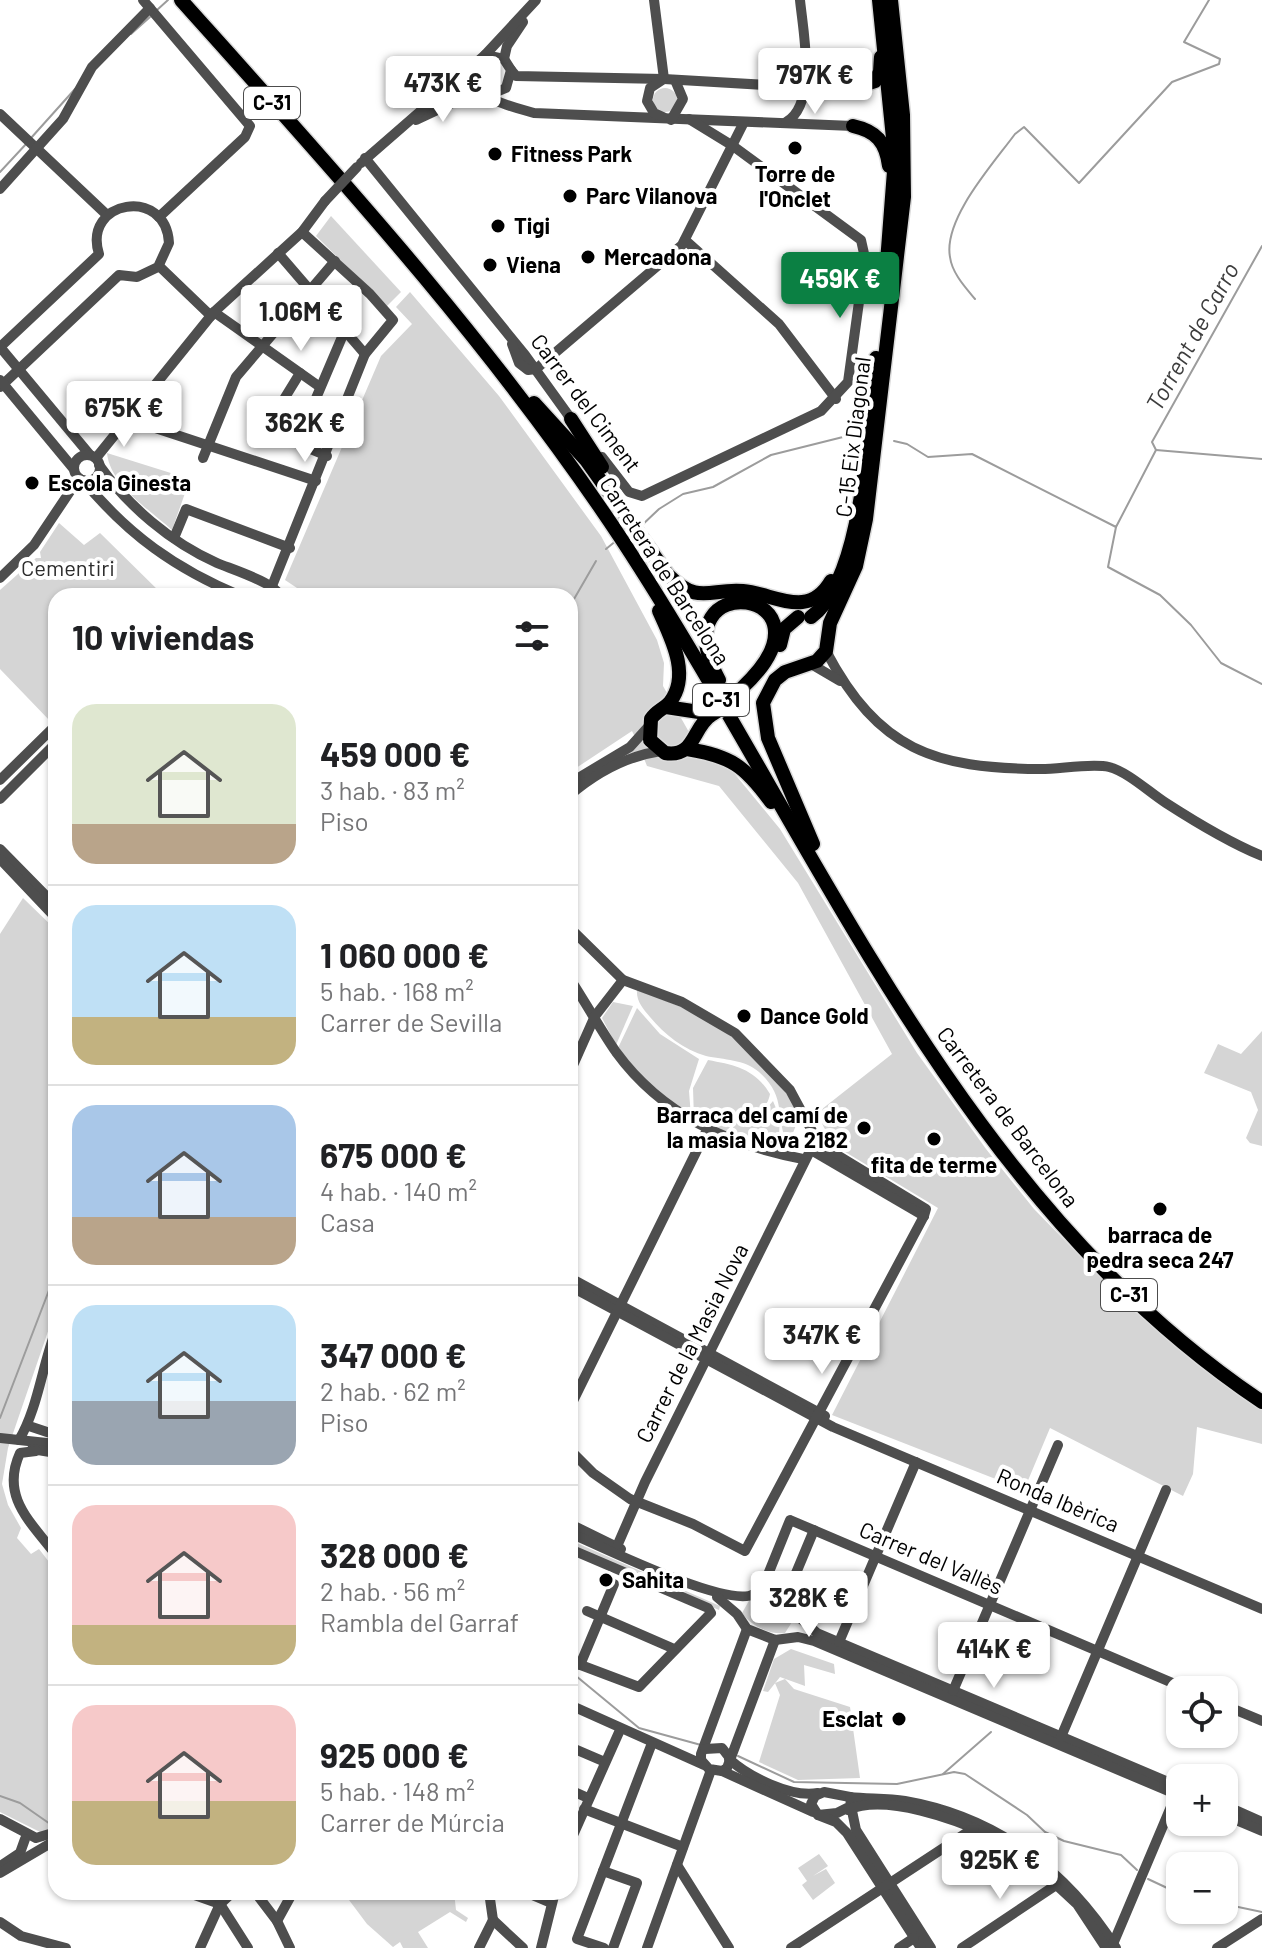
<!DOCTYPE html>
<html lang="es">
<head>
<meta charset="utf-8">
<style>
  :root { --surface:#fff; --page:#f2f2f2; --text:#202124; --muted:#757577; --line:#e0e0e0; --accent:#0b8043 }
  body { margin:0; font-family:Barlow,sans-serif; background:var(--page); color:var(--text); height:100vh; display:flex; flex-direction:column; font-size:30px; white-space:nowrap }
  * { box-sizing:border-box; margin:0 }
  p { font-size:26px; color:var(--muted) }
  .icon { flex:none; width:44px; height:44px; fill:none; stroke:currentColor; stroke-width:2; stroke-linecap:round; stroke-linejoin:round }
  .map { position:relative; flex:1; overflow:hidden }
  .sheet { position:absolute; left:48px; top:588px; width:530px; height:1312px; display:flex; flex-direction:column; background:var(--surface); border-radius:24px; box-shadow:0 2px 6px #0004 }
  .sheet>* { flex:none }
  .fabs { position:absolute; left:1166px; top:1676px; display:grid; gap:16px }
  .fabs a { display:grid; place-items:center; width:72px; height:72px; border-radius:16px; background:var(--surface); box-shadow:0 2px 6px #0004; font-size:40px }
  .price { position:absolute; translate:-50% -68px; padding:0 18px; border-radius:8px; background:#fff; color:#222; font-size:26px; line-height:52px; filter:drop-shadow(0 2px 4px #0008) }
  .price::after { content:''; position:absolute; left:50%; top:48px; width:24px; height:18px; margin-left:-12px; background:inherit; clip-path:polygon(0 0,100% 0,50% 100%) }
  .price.active { background:var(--accent); color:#fff }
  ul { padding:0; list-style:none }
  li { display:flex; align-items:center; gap:24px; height:200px; padding:0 24px }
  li+li { border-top:2px solid var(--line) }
  li span { display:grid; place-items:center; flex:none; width:224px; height:160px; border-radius:24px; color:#555 }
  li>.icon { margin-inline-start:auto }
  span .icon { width:96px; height:96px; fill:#fffc; stroke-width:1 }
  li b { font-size:34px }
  h2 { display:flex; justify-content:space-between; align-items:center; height:96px; padding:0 24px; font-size:34px }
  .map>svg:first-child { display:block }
  .green { fill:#d5d5d5 }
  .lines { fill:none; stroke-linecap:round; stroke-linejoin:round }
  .stream { stroke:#9c9c9c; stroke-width:2 }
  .highway-casing { stroke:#dbdbdb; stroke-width:17 }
  .minor { stroke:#4e4e4e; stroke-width:10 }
  .highway { stroke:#000; stroke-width:14 }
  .highway-bridge-casing { stroke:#dbdbdb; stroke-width:17; stroke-linecap:butt }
  .minor-bridge { stroke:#4e4e4e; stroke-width:10 }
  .highway-bridge { stroke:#000; stroke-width:14 }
  .poi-dot { fill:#000; stroke:#fff; stroke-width:3 }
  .labels { text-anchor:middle; stroke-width:8; stroke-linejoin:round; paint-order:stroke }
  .shield { fill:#fff; stroke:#4c4c4c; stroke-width:2 }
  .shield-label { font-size:20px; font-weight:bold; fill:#000 }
  .poi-label { font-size:22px; font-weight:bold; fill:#000; stroke:#fff; text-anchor:start }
  .street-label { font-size:22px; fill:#000; stroke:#fff }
  .park-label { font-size:22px; fill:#2c2c2c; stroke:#fff }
  .water-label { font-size:24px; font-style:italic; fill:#3d3d3d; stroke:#fff }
</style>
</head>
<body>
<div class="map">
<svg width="1262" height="1948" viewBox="0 0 1262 1948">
  <rect width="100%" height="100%" fill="#fff"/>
  <!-- green -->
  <g class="green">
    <circle cx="665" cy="100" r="12"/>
    <path d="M331 216 401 292 387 306 316 236Z"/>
    <path d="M410 292 499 396 601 536 657 640 664 663 663 686 703 757 729 767 780 829 917 1053 986 1149 1034 1209 1134 1311 1223 1383 1262 1409V1444L1197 1427 1193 1474 1183 1496 1050 1428 1024 1490 832 1415 938 1208 832 1144 817 1113 892 1054 798 883 719 786 647 766 641 751 570 790 638 743 632 731 570 772V596H309L285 580 381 356 412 324 396 307Z"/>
    <path d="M107 453 190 479 172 530C150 510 110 485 107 453Z"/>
    <path d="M59 523 84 545 100 533 164 596H56V717L51 722 0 669V590L36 558H41L40 552Z"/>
    <path d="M23 898 56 930V1308L8 1448 2 1484 8 1505 21 1528 17 1538 31 1554 39 1549 56 1571V1826L44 1834 0 1812V934Z"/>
    <path d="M637 990C724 1020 755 1048 808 1123L800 1125 803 1119 800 1115 789 1143 786 1141C776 1116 786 1096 759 1072 744 1059 724 1060 706 1056 684 1050 664 1034 650 1017 643 1009 636 1001 637 990Z"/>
    <path d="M613 1002 633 1006 616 1045 602 1018Z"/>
    <path d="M637 1008 660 1034 699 1059 689 1091 691 1117 654 1090 618 1048Z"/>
    <path d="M1262 1031V1146L1250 1143 1246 1138 1258 1110 1251 1092 1204 1073 1218 1044 1241 1054Z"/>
    <path d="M708 1060C735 1065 755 1069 770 1094 766 1115 752 1108 736 1114L726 1135 694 1119 693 1088Z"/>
    <path d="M773 1101 780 1118 778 1151 729 1136 738 1117 761 1115Z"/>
    <path d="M570 1540 720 1606 719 1610 570 1546Z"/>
    <path d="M756 1599C770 1603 788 1606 792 1622L785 1633C770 1635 751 1626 742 1613L750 1599Z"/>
    <path d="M791 1649 834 1664 835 1674 804 1665 805 1686 780 1677 768 1692 763 1691 774 1659Z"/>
    <path d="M785 1679 794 1689 850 1707 860 1778 798 1780 759 1762 780 1695 775 1683Z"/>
    <path d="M819 1854 828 1866 813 1876 826 1869 835 1883 813 1900 802 1885 807 1881 798 1868Z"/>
    <path d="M343 1892H454L456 1910 468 1918 466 1922 450 1912 418 1932 428 1948H403L400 1942 393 1947 367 1924Z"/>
  </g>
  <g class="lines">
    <!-- stream -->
    <g class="stream">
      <path d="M157 10 168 0"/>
      <path d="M131 34 150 17"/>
      <path d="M31 138 75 89"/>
      <path d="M0 172 27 143"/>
      <path d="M975 299C965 287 952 273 950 257 943 219 993 164 1015 134L1024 127 1079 183 1172 82 1219 64 1220 59 1184 42 1209 0"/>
      <path d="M894 441 907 444 928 457 972 454 1116 527 1156 450 1152 442 1262 246"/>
      <path d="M1156 450 1262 459"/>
      <path d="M640 527 659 509 683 494 713 487 771 455 847 436"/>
      <path d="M1116 527 1108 567 1160 595 1191 625 1221 663 1262 684"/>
      <path d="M606 549 617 540"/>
      <path d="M570 606 596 561"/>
      <path d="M0 1418 56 1272"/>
      <path d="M570 1671 639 1728 701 1745"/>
      <path d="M738 1756 794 1782 897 1784 954 1772 965 1774 1027 1815 1045 1832 1064 1841 1121 1855 1137 1870"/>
      <path d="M943 1774 991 1732"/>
      <path d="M0 1796 20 1803 53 1826"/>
      <path d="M1148 1879 1180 1894"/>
      <path d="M1224 1904 1262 1912"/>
    </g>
    <defs>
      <g id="highway">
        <path d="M181 0C336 173 494 346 622 540 818 839 954 1195 1262 1402"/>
        <path d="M879 0 895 158 887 262"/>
        <path d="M850 89 875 81 880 72 881 57"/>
        <path d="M853 126C876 131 886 142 889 166"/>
        <path d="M534 403 586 460 668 575C699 606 710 588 743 591 775 594 808 620 831 581"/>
        <path d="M571 419 602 467"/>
        <path d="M659 611C671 638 691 675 670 702 664 709 656 711 651 719L650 740 665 753C695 758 692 728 711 715"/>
        <path d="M811 617C865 578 868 423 876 358"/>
        <path d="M780 645 784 629 798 617"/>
        <path d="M719 680C656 563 849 588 742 688"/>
        <path d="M666 707 699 712 708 709"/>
        <path d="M687 749C731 756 745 766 771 802"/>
        <path d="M813 844 768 738 763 703 775 680 785 672 817 661 826 651 830 623 856 566 866 519 904 197 903 115 891 0"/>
      </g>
    </defs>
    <!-- highway casing -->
    <use href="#highway" class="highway-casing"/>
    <!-- minor -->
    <g class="minor">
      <path d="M143 0 250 126 245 137 159 217"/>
      <path d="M654 0 664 79"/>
      <path d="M485 55 504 59 511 70 506 88 489 95"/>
      <path d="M504 59 507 46 523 22"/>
      <path d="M473 65 472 81C483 101 514 107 534 113L853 126"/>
      <path d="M511 70 516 76 664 79 783 86 803 84 850 89"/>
      <path d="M662 80 650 88 647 101 654 113 663 117"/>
      <path d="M0 114 107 215"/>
      <path d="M416 120 478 91"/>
      <path d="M671 120 683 99 675 80"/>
      <path d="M786 122C818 104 803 31 800 0"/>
      <path d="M365 158 525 355 574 423"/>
      <path d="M361 163 485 55 536 0"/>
      <path d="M0 189 63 119 92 67 150 8"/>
      <path d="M685 240 779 324 836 399"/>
      <path d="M278 253 365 354"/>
      <path d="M159 266 211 316"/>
      <path d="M214 312 320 387"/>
      <path d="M512 344 519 363 528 370 536 369"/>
      <path d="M0 347 99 254C82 200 166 186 169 243L158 267 137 277 119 275 0 387"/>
      <path d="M0 347 90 455"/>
      <path d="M536 369 682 245 744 122"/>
      <path d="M300 373 265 430 327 456"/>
      <path d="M0 380 73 468"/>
      <path d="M125 418 316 481"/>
      <path d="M297 443 345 330"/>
      <circle cx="87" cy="468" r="13"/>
      <path d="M602 457 629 492 642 496 821 411 848 382 865 258 861 240 733 146 689 119"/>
      <path d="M96 458 214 312 302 232 325 201"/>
      <path d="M203 458 236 377 335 261"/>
      <path d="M99 465C128 506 170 542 217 563 231 569 276 583 280 596"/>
      <path d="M83 480C128 535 176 569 241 596"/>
      <path d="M174 538 186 509 290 548"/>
      <path d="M0 578 34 545 79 478"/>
      <path d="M272 586 365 354 393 320 370 294 302 232"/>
      <path d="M826 651C879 751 934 768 1041 769 1060 769 1092 763 1109 767 1128 772 1149 792 1166 803 1197 823 1228 842 1262 856"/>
      <path d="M811 664 840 681"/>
      <path d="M0 780 56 725"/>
      <path d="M570 783 630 747 648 727"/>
      <path d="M570 795C597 772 626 756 661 751"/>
      <path d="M0 799 56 743"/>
      <path d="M0 849 56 906"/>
      <path d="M0 859 56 918"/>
      <path d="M570 928 623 980 682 1002 735 1033 790 1090 819 1144 926 1209 924 1216"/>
      <path d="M570 979C586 1003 600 1029 616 1052 662 1115 729 1145 803 1159"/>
      <path d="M570 1072 595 1016 623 980"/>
      <path d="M811 1150 924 1216"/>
      <path d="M570 1278 825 1416"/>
      <path d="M570 1286 833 1427 1262 1609"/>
      <path d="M570 1407 707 1130"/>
      <path d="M29 1426 56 1435"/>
      <path d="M0 1438 56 1444"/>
      <path d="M19 1440C38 1408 42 1366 56 1330"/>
      <path d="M32 1449 56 1453"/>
      <path d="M570 1450 593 1473 630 1499 693 1524 745 1551 924 1216"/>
      <path d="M36 1451 20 1453C0 1497 31 1522 56 1555"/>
      <path d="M570 1524 621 1549"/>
      <path d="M570 1533C602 1547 728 1609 754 1594L783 1603 817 1633 1180 1787"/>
      <path d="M618 1544 645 1482 816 1139"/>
      <path d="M570 1549 708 1608 711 1613 639 1687 570 1661"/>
      <path d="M754 1594 765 1582 790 1520 1189 1690"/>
      <path d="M717 1597 737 1614 747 1629 775 1640 798 1637 814 1641 1180 1796"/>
      <path d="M791 1610V1585L814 1530"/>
      <path d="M587 1611 672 1648"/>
      <path d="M747 1629 701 1754V1760L709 1769 722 1771 727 1768 775 1640"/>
      <path d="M839 1642 916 1462"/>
      <path d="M580 1665 614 1584"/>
      <path d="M953 1691 1058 1445"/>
      <path d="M570 1705 704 1765"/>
      <path d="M1224 1705 1262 1721"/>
      <path d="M1061 1737 1166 1490"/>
      <path d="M570 1747 605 1762"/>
      <path d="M705 1749 722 1748 729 1757"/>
      <path d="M729 1759C749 1777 791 1798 818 1793"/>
      <path d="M722 1771 813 1812"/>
      <path d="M570 1790 588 1798"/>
      <path d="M824 1792 850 1797 851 1806 837 1813 818 1815 811 1804 815 1796Z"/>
      <path d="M850 1797C868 1799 887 1798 905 1801 997 1817 1067 1871 1116 1948"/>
      <path d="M1224 1805 1262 1822"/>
      <path d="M851 1806 856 1830 931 1948"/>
      <path d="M584 1809 683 1847"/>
      <path d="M848 1810C885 1793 957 1820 992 1836"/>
      <path d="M818 1815 836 1822 847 1833 921 1948"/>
      <path d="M1224 1815 1262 1831"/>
      <path d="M0 1819 36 1838 56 1832"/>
      <path d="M570 1842 620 1730"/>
      <path d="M2 1865 20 1853 25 1839"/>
      <path d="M677 1865 729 1948"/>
      <path d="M1035 1865 1077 1904 1106 1948"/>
      <path d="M603 1871 652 1743"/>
      <path d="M0 1873 56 1840"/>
      <path d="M186 1892 220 1904"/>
      <path d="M255 1892 277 1921 290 1948"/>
      <path d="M489 1892 493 1920"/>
      <path d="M525 1892 551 1903"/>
      <path d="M220 1904 248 1948"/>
      <path d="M493 1920 523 1948"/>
      <path d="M277 1921 293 1892"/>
      <path d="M0 1922 21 1936 66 1948"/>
      <path d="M1113 1944 1176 1795"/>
      <path d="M200 1948 220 1904 233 1892"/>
      <path d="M479 1948 493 1920"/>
      <path d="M541 1948 555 1892"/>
      <path d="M604 1948 577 1939 603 1871 637 1883 613 1948"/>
      <path d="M647 1948 711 1770"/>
      <path d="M791 1948 974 1828"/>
      <path d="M899 1948 914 1938"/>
      <path d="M962 1948 1056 1885"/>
      <path d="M1217 1948 1262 1919"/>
    </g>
    <!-- highway -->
    <use href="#highway" class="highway"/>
    <defs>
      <path id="highway-bridge" d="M711 715 738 698"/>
    </defs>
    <!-- highway-bridge casing -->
    <use href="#highway-bridge" class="highway-bridge-casing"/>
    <!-- minor-bridge -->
    <path class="minor-bridge" d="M325 201 357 167"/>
    <!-- highway-bridge -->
    <use href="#highway-bridge" class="highway-bridge"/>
  </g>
  <!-- markers -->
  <g class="poi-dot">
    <circle cx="795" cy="148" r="8"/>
    <circle cx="495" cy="154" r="8"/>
    <circle cx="570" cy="196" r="8"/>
    <circle cx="498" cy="226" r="8"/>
    <circle cx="588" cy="257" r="8"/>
    <circle cx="490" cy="265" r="8"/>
    <circle cx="32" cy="483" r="8"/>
    <circle cx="744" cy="1016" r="8"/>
    <circle cx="864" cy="1128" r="8"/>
    <circle cx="934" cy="1139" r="8"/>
    <circle cx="1160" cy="1209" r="8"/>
    <circle cx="606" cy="1580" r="8"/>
    <circle cx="899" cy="1719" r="8"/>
  </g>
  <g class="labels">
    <!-- shield labels -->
    <g class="shield">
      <rect x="244" y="87" width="56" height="32" rx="6"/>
      <rect x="693" y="684" width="56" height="32" rx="6"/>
      <rect x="1101" y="1279" width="56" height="32" rx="6"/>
    </g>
    <g class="shield-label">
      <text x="272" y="110">C-31</text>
      <text x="721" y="707">C-31</text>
      <text x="1129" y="1302">C-31</text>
    </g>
    <!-- poi labels -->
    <g class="poi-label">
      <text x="511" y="162">Fitness Park</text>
      <text x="795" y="182" text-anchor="middle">Torre de<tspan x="795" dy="25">l'Onclet</tspan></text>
      <text x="586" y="204">Parc Vilanova</text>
      <text x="514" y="234">Tigi</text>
      <text x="604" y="265">Mercadona</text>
      <text x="506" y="273">Viena</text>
      <text x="48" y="491">Escola Ginesta</text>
      <text x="760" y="1024">Dance Gold</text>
      <text x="848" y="1123" text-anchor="end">Barraca del camí de<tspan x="848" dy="25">la masia Nova 2182</tspan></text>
      <text x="934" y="1173" text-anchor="middle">fita de terme</text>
      <text x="1160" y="1243" text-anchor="middle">barraca de<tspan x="1160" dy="25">pedra seca 247</tspan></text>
      <text x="622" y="1588">Sahita</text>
      <text x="883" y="1727" text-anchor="end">Esclat</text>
    </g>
    <!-- street labels -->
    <g class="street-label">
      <text transform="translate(586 403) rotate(53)" y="8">Carrer del Ciment</text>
      <text transform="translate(853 437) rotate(-83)" y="8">C-15 Eix Diagonal</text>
      <text transform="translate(665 571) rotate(57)" y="8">Carretera de Barcelona</text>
      <text transform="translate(1008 1117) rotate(53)" y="8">Carretera de Barcelona</text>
      <text transform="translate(692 1343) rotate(-63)" y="8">Carrer de la Masia Nova</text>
      <text transform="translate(1058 1500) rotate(23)" y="8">Ronda Ibèrica</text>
      <text transform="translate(931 1558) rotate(23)" y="8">Carrer del Vallès</text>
    </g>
    <!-- park labels -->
    <g class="park-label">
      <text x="68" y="576">Cementiri</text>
    </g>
    <!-- water labels -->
    <g class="water-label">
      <text transform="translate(1193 337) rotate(-61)" y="8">Torrent de Carro</text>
    </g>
  </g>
</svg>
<div class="fabs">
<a><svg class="icon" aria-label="locate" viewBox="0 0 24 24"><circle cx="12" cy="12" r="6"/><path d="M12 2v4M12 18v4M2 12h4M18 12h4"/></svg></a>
<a>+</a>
<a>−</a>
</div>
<b class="price" style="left:815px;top:116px">797K €</b>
<b class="price" style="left:443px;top:124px">473K €</b>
<b class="price active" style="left:840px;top:320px">459K €</b>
<b class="price" style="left:301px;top:353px">1.06M €</b>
<b class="price" style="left:124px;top:449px">675K €</b>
<b class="price" style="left:305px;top:464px">362K €</b>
<b class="price" style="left:822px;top:1376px">347K €</b>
<b class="price" style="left:809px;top:1639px">328K €</b>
<b class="price" style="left:994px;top:1690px">414K €</b>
<b class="price" style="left:1000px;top:1901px">925K €</b>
<section class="sheet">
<h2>10 viviendas<svg class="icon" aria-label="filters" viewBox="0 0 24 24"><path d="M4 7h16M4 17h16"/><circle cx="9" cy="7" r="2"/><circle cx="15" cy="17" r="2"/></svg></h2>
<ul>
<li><span style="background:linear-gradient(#dfe7d0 75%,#b9a48a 0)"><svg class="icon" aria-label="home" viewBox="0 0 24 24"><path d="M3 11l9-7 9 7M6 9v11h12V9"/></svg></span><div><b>459 000 €</b><p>3 hab. · 83 m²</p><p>Piso</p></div></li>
<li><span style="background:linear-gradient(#bfe0f5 70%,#c2b280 0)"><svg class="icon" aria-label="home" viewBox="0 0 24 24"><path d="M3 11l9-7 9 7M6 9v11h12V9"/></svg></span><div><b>1 060 000 €</b><p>5 hab. · 168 m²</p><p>Carrer de Sevilla</p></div></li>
<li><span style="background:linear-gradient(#a9c7e8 70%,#b9a48a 0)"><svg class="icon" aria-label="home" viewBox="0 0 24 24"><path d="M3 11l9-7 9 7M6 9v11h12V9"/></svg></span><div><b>675 000 €</b><p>4 hab. · 140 m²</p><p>Casa</p></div></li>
<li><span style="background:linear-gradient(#bfe0f5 60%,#9aa5b1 0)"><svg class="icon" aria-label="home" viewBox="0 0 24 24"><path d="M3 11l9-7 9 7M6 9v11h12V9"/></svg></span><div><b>347 000 €</b><p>2 hab. · 62 m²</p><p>Piso</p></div></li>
<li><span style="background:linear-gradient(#f6c9c9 75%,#c2b280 0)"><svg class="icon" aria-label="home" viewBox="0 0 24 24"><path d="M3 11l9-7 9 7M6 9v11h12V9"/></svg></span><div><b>328 000 €</b><p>2 hab. · 56 m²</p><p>Rambla del Garraf</p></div></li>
<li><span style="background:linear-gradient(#f6c9c9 60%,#c2b280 0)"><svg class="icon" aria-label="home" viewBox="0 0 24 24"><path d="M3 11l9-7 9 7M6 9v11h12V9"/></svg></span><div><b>925 000 €</b><p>5 hab. · 148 m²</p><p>Carrer de Múrcia</p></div></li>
</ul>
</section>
</div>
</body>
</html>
